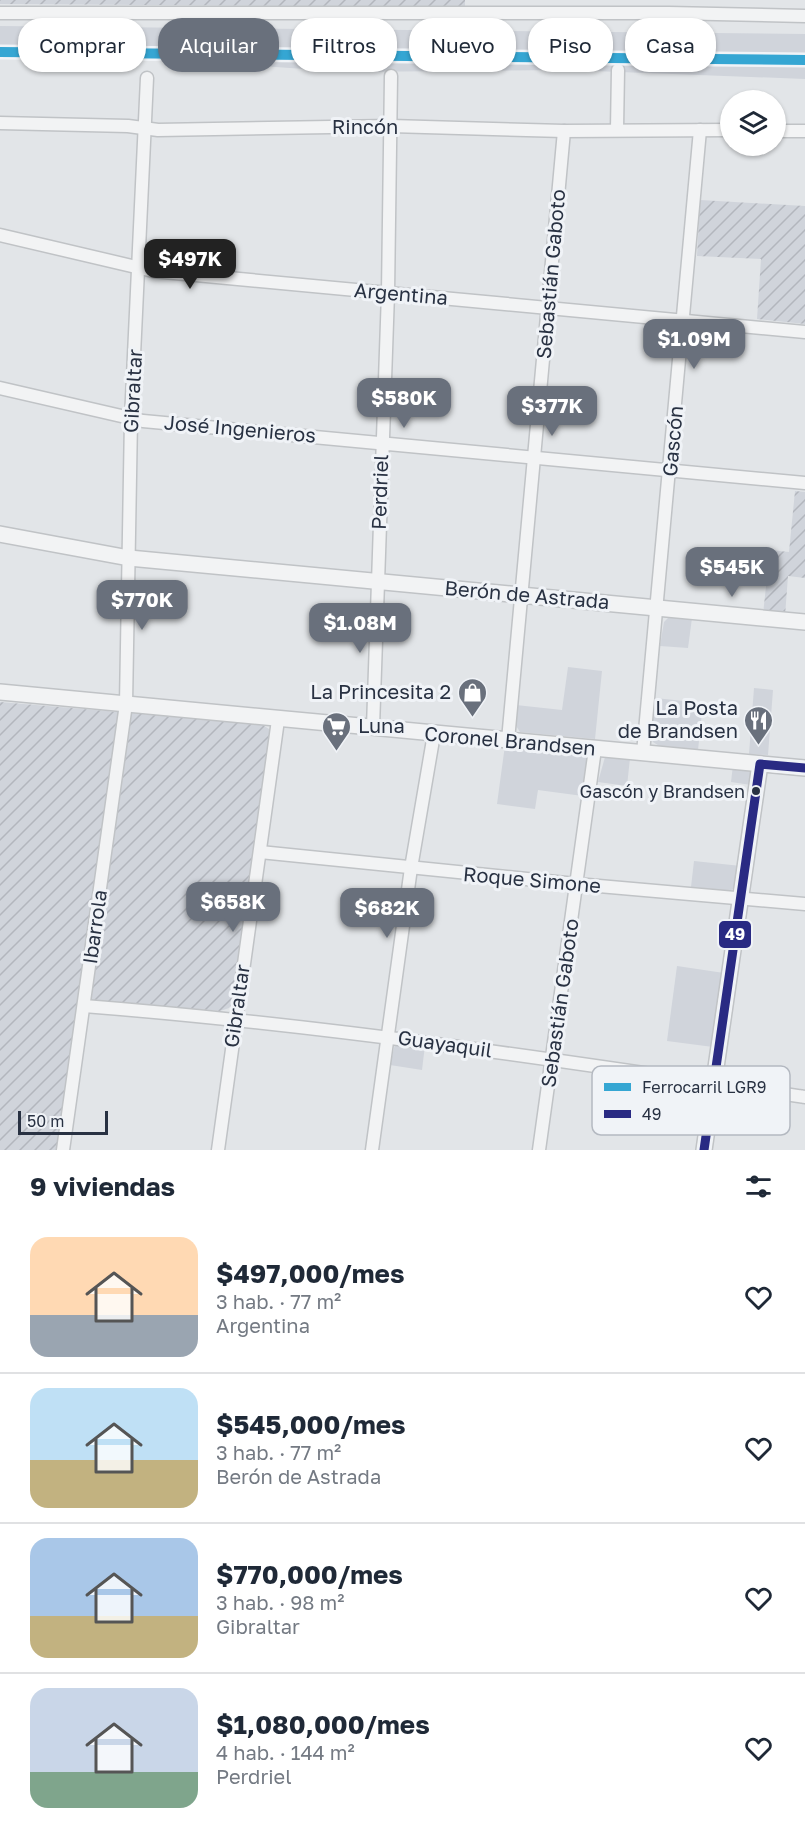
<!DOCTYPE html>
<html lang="es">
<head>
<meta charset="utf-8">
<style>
  :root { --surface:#fff; --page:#f2f2f3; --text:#1f2937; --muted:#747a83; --line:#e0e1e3; --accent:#69707c }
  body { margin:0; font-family:"Golos Text",sans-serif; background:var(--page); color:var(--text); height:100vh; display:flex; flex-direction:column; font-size:22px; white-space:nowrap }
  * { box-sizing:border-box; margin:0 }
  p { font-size:20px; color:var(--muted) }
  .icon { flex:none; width:33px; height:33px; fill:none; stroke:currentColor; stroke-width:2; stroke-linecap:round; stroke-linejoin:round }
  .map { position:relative; height:1150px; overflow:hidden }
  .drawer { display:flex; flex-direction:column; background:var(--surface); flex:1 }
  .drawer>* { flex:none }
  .banner { position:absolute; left:18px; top:18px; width:770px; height:54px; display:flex; gap:12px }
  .controls { position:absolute; left:720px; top:90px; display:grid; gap:12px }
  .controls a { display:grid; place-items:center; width:66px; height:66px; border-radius:50%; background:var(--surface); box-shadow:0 2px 4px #0004; font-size:30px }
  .scale { position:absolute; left:18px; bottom:15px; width:90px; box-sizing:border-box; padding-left:6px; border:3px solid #283142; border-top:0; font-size:16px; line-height:21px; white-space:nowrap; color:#283142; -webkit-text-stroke:4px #f0f3f7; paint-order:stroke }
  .price { position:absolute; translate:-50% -51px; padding:0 14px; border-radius:12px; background:var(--accent); color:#fff; font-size:20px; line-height:39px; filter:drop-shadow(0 2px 3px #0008) }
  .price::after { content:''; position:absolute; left:50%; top:36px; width:18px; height:14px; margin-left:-9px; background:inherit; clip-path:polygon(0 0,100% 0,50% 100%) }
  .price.selected { background:#222; color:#fff }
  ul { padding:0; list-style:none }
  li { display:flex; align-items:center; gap:18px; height:150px; padding:0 30px }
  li+li { border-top:2px solid var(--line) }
  li span { display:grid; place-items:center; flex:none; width:168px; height:120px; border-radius:18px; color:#555 }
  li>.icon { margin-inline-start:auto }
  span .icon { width:72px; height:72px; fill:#fffc; stroke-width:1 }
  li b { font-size:26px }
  h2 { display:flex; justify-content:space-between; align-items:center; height:72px; padding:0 30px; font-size:26px }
  .chip { padding:0 21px; border-radius:24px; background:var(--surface); box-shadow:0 2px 4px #0004; font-size:21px; line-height:54px }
  .chip.selected { background:var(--accent); color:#fff }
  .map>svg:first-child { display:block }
  .built { fill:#d0d4db }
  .industrial { fill:url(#industrial-furrows) }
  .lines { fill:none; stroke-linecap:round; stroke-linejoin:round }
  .minor-casing { stroke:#c0c3c6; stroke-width:15 }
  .tertiary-casing { stroke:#c0c3c6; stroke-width:18 }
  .minor { stroke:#f2f3f4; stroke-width:12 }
  .tertiary { stroke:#f2f3f4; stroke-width:15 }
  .bus-1-casing { stroke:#f0f3f7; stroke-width:14 }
  .bus-1 { stroke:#292a83; stroke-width:9 }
  .rail-1-casing { stroke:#f0f3f7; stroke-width:15 }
  .rail-1 { stroke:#35a6d3; stroke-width:10 }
  .bus-dot { fill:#283142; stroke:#f0f3f7; stroke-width:2 }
  .labels { text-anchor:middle; stroke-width:6; stroke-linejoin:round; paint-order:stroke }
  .bus-label { font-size:18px; fill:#283142; stroke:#f0f3f7; text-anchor:end }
  .street-label { font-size:20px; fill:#283142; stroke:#f0f3f7 }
  .poi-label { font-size:20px; fill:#283142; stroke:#f0f3f7; text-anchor:end }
  .key { fill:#f0f3f7; stroke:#b4b9c1; stroke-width:1.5 }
  .key-label { font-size:16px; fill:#283142 }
  .line-badge { stroke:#f0f3f7; stroke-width:2 }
  .badge-label { font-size:16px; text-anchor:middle; font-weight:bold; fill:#fff }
</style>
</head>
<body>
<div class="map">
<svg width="805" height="1150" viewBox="0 0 805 1150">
  <defs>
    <pattern id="industrial-furrows" width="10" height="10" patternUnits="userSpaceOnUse" patternTransform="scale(1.5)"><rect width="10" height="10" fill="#d0d4db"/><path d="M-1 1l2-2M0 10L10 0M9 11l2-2" fill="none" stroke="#b3b6bd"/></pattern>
  </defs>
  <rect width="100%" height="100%" fill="#e2e5e8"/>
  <!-- built -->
  <g class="built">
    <path d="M0 26 805 34V79L567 70 347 72 161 59H0Z"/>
    <path d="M671 615 692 618 688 648 660 646 664 622Z"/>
    <path d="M568 667 602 671 595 739 520 732 515 724 516 705 562 710Z"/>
    <path d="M754 688 773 690 768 755 749 754Z"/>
    <path d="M655 698 703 703 698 750 661 747 653 742 651 739Z"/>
    <path d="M505 745 585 754 588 762 583 796 538 790 535 809 497 804Z"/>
    <path d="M605 757 630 758 627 786 598 782Z"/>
    <path d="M733 765 751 769V785L731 782Z"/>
    <path d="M694 861 741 866 737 886 730 891 691 887Z"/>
    <path d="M677 966 724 973 713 1047 667 1041Z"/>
    <path d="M395 1044 425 1045 422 1070 390 1065Z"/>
  </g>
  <!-- industrial -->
  <g class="industrial">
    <path d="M0 0H465V7L0 4Z"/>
    <path d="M700 200 805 206V324L757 319 761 259 697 256Z"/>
    <path d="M795 491 805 492V578L788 576 785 616 763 614 770 550 789 552Z"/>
    <path d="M0 702 261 724 269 729 270 736 234 1001 229 1008 220 1011 81 1000 60 1150H0Z"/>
  </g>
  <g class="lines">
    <defs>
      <g id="minor">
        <path d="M0 13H669L805 16"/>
        <path d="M0 123 128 126 158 130 391 126 564 131 730 130"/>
        <path d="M617 129 618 70"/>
        <path d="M776 131H805"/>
        <path d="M0 235 153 271 805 332"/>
        <path d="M0 388 143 421 805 483"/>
        <path d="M373 727 388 293 391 76"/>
        <path d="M508 740 564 131"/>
        <path d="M643 753 700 130"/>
        <path d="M260 852 576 884 805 904"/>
        <path d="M84 1006C326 1025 565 1061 805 1097"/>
        <path d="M63 1150 126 704 131 419 147 78"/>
        <path d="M218 1150 278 720"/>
        <path d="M372 1150 411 868 434 734"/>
        <path d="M539 1150 595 749"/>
      </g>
      <g id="tertiary">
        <path d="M0 534 129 558 805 622"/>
        <path d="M0 692 805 768"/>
        <path d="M704 1150 760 764"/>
      </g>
    </defs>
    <!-- minor casing -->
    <use href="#minor" class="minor-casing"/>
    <!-- tertiary casing -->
    <use href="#tertiary" class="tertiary-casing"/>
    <!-- minor -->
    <use href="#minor" class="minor"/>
    <!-- tertiary -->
    <use href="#tertiary" class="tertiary"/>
    <defs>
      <path id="bus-1" d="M704 1150 760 764 805 768"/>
    </defs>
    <!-- bus-1 casing -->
    <use href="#bus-1" class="bus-1-casing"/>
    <!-- bus-1 -->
    <use href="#bus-1" class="bus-1"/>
    <defs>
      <path id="rail-1" d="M0 52 805 60"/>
    </defs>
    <!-- rail-1 casing -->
    <use href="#rail-1" class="rail-1-casing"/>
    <!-- rail-1 -->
    <use href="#rail-1" class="rail-1"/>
  </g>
  <!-- icons -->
  <defs>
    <symbol id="shop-pin" viewBox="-11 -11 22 30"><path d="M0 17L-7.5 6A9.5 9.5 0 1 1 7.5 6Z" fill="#69707c" stroke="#f0f3f7"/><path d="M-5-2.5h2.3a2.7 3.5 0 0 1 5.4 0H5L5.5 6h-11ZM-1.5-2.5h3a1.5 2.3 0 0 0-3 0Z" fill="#fff"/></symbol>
    <symbol id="restaurant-pin" viewBox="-11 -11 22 30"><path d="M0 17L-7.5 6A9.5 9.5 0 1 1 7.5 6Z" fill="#69707c" stroke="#f0f3f7"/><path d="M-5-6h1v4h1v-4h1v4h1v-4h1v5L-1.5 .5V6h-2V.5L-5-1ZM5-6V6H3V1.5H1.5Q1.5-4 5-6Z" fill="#fff"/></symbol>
    <symbol id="supermarket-pin" viewBox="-11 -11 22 30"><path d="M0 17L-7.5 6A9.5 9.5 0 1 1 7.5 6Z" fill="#69707c" stroke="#f0f3f7"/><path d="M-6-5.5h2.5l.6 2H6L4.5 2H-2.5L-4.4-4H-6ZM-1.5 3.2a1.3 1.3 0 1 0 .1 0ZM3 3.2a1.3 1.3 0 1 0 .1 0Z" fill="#fff"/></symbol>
  </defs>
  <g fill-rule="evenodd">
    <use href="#shop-pin" x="456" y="676" width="33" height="45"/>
    <use href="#restaurant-pin" x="742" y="704" width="33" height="45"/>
    <use href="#supermarket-pin" x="320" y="710" width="33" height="45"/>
  </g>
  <!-- markers -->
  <circle class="bus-dot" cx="756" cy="791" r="5"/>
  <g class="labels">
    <!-- bus labels -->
    <g class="bus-label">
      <text x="745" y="798">Gascón y Brandsen</text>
    </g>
    <!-- street labels -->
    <g class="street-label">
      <text x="365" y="134">Rincón</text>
      <text transform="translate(551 274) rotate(-85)" y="7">Sebastián Gaboto</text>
      <text transform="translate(401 294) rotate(5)" y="7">Argentina</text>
      <text transform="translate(133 391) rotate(-87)" y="7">Gibraltar</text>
      <text transform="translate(240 429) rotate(5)" y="7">José Ingenieros</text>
      <text transform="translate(673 441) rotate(-85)" y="7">Gascón</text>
      <text transform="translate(380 492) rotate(-88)" y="7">Perdriel</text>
      <text transform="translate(527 595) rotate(5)" y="7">Berón de Astrada</text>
      <text transform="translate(510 741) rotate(5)" y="7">Coronel Brandsen</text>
      <text transform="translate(532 880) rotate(5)" y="7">Roque Simone</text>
      <text transform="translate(95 927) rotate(-82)" y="7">Ibarrola</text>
      <text transform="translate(560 1003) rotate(-82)" y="7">Sebastián Gaboto</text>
      <text transform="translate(237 1006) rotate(-82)" y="7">Gibraltar</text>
      <text transform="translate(445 1044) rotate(8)" y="7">Guayaquil</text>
    </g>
    <!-- poi labels -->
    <g class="poi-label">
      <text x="451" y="699">La Princesita 2</text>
      <text x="738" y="715">La Posta<tspan x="738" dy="23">de Brandsen</tspan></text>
      <text x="358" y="733" text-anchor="start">Luna</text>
    </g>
  </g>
  <!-- legend -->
  <rect x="592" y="1066" width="198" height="69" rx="9" class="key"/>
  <rect x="604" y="1083" width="27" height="8" fill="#35a6d3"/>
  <rect x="604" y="1110" width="27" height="8" fill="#292a83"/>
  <g class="key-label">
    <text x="642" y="1093">Ferrocarril LGR9</text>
    <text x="642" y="1120">49</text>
  </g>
  <rect class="line-badge" x="718" y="920" width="34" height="29" rx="6" fill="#292a83"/>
  <g class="badge-label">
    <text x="735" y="940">49</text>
  </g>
</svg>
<div class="controls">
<a><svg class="icon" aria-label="layers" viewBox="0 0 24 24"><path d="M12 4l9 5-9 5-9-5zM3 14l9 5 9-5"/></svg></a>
</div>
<div class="scale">50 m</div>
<b class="price selected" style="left:190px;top:290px">$497K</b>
<b class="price" style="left:694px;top:370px">$1.09M</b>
<b class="price" style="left:404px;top:429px">$580K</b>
<b class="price" style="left:552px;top:437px">$377K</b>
<b class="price" style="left:732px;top:598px">$545K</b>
<b class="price" style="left:142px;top:631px">$770K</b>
<b class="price" style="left:360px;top:654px">$1.08M</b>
<b class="price" style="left:233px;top:933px">$658K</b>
<b class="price" style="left:387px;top:939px">$682K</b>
<div class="banner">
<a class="chip">Comprar</a>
<a class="chip selected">Alquilar</a>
<a class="chip">Filtros</a>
<a class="chip">Nuevo</a>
<a class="chip">Piso</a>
<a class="chip">Casa</a>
</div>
</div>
<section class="drawer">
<h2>9 viviendas<svg class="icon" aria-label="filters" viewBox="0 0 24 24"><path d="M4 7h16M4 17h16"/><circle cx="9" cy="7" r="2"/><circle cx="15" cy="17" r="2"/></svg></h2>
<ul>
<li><span style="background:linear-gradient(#ffd9b3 65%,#9aa5b1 0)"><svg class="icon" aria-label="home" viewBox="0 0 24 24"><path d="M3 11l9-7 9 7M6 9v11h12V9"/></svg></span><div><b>$497,000/mes</b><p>3 hab. · 77 m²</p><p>Argentina</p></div><svg class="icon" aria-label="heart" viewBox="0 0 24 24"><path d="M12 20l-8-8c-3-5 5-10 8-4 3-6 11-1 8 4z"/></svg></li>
<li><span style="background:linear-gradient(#bfe0f5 60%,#c2b280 0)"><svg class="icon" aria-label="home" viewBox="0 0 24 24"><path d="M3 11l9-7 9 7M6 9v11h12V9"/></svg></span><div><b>$545,000/mes</b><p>3 hab. · 77 m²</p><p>Berón de Astrada</p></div><svg class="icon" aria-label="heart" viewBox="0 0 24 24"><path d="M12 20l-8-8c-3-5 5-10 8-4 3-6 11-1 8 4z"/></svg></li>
<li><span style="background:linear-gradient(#a9c7e8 65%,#c2b280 0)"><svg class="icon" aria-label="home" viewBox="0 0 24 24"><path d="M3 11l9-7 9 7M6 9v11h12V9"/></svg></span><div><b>$770,000/mes</b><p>3 hab. · 98 m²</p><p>Gibraltar</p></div><svg class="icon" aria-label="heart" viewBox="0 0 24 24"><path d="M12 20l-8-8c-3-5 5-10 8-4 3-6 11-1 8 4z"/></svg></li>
<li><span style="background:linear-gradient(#c9d6e8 70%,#7fa58c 0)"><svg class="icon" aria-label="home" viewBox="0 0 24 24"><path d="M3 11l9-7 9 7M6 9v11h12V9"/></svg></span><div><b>$1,080,000/mes</b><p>4 hab. · 144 m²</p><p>Perdriel</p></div><svg class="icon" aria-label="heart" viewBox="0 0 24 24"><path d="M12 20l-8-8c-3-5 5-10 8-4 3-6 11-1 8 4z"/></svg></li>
</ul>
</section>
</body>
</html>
